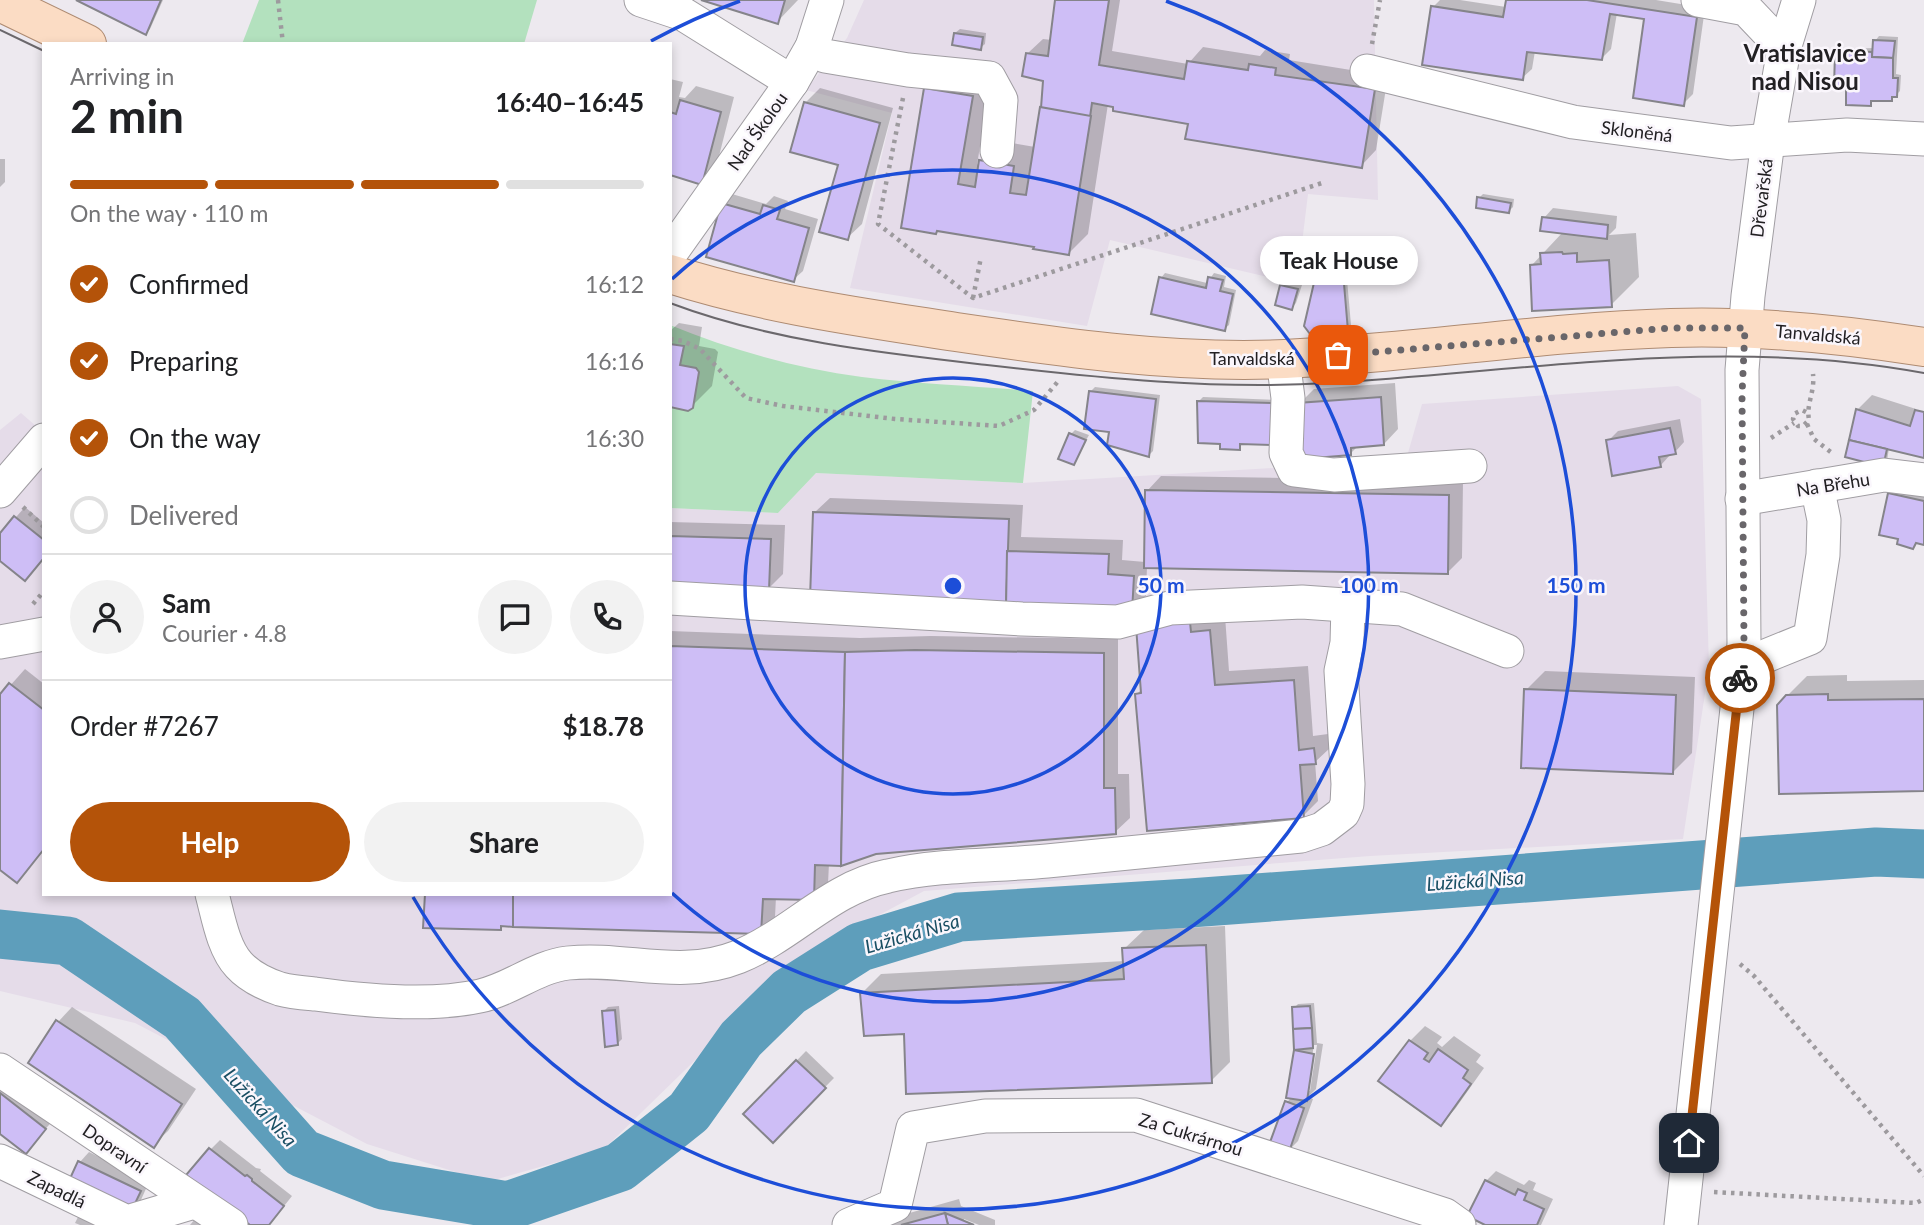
<!DOCTYPE html>
<meta charset="utf-8">
<style>
body{margin:0;font-family:Lato,sans-serif;background:#f2f2f2;color:#202124;height:100vh;display:flex;flex-direction:column;font-size:26px;white-space:nowrap}
*{box-sizing:border-box;margin:0}
p{font-size:23px;color:#757577}
.icon{flex:none;width:38px;height:38px;fill:none;stroke:currentColor;stroke-width:2;stroke-linecap:round;stroke-linejoin:round}
.map{position:relative;flex:1;overflow:hidden}
.sheet{position:absolute;left:42px;top:42px;width:630px;height:854px;display:flex;flex-direction:column;background:#fff;border-radius:0px;box-shadow:0 4px 10px #0003}
.sheet>*{flex:none}
.pin{position:absolute;display:grid;place-items:center;width:60px;height:60px;color:#fff;margin:-30px;border-radius:14px;box-shadow:0 4px 10px #0006}
.courier{position:absolute;display:grid;place-items:center;width:70px;height:70px;margin:-35px;border:5px solid #b45309;border-radius:50%;background:#fff;color:#222;box-shadow:0 2px 9px #0007}
.bubble{position:absolute;height:49px;border-radius:24px;background:#fff;box-shadow:0 4px 10px #0003;font-size:23px;font-weight:700;line-height:49px;text-align:center}
.summary em{font-style:normal;font-weight:700}
.summary div{display:flex;flex-direction:column-reverse}
.summary{display:flex;align-items:center;justify-content:space-between;height:119px;padding:0 28px}
h1{font-size:46px;font-weight:700;line-height:52px}
.bar{display:grid;grid-template-columns:repeat(4,1fr);gap:10px 7px;align-content:center;height:84px;padding:0 28px}
.bar i{height:9px;border-radius:5px;background:#e0e0e0}
.bar .current{background:#b45309}
.bar p{grid-column:span 4}
.line{display:flex;align-items:center;gap:18px;padding:0 28px;border-top:2px solid #e0e0e0}
.line div{flex:1}
.round{display:grid;place-items:center;flex:none;width:74px;height:74px;border-radius:37px;background:#f2f2f2}
ol{padding:0 28px;list-style:none}
li{display:flex;align-items:center;gap:21px;height:77px}
li p{margin-inline-start:auto}
li .icon{padding:7px;border-radius:50%;background:#b45309;color:#fff;stroke-width:4}
li:last-child{color:#757577}
li i{width:38px;height:38px;border:4px solid #e0e0e0;border-radius:50%}
.cta{display:flex;gap:14px;margin-top:auto;padding:14px 28px}
.cta a{flex:1;height:80px;border-radius:42px;background:#b45309;color:#fff;font-size:28px;font-weight:700;line-height:80px;text-align:center}
.cta a+a{background:#f2f2f2;color:#202124}
.map>svg:first-child{display:block}
.built{fill:#e5dce9}
.green{fill:#b3e1be}
.shadow{fill:#0003;fill-rule:evenodd}
.lines{fill:none;stroke-linecap:round;stroke-linejoin:round}
.river{stroke:#5e9ebb;stroke-width:49}
.building{fill:#cebef6;stroke:#85848a;stroke-width:2}
.minor-casing{stroke:#a09da2;stroke-width:35}
.major-casing{stroke:#ae8b72;stroke-width:40}
.path{stroke:#9d9a9e;stroke-width:4.5;stroke-dasharray:3.5 5;stroke-linecap:butt}
.minor{stroke:#fff;stroke-width:33}
.major{stroke:#fbdcc4;stroke-width:38}
.tram{stroke:#6b686c;stroke-width:2}
.done{stroke:#69666a;stroke-width:7;stroke-dasharray:0 12.6}
.route{stroke:#b45309;stroke-width:9}
.ring{fill:none;stroke:#1d4ed8;stroke-width:3.5}
.labels{text-anchor:middle;dominant-baseline:central;stroke-width:5;stroke-linejoin:round;paint-order:stroke}
.street-label{font-size:18px;fill:#222023;stroke:#faf6fc}
.water-label{font-size:19px;font-style:italic;fill:#194e63;stroke:#faf6fc}
.district-label{font-size:24px;font-weight:bold;fill:#222023;stroke:#faf6fc}
.centre{fill:#1d4ed8;stroke:#faf6fc;stroke-width:3.5}
.ring-label{font-size:21px;text-anchor:middle;font-weight:bold;fill:#1d4ed8;stroke:#faf6fc;stroke-width:5;stroke-linejoin:round;paint-order:stroke}
</style>
<div class="map">
<svg width="1924" height="1225" viewBox="0 0 1924 1225">
<rect width="100%" height="100%" fill="#ede9ef"/>
<g class="built">
<path d="M864,0H1374L1378,200L1308,194L1297,284L1110,240L1087,326L850,288L892,113L806,90L847,38Z"/>
<path d="M1678,386L1701,399L1709,667L1683,839L1370,856L924,891L801,957L604,1149L487,1182L367,1144L135,1023L0,991V430L21,413L44,433V894H670V508L778,513L816,473L1023,483L1406,460L1422,404Z"/>
</g>
<g class="green">
<path d="M259,0H537L524,44H242Z"/>
<path d="M670,325C731,350 796,368 862,377C918,384 976,386 1033,391L1023,483L816,473L778,513L670,508Z"/>
</g>
<g class="shadow">
<path d="M80,0H163L150,29L146,33Z"/>
<path d="M707,0H798L777,22Z"/>
<path d="M1058,0H1120L1112,51L1188,64L1203,47L1260,56L1265,50L1290,54L1289,60L1388,76L1376,150L1362,165L1108,104L1088,234L1068,254L1035,246L938,229L926,88L991,77L977,165L1000,141L1035,147L1045,79L1028,53L1043,39L1052,40Z"/>
<path d="M1440,0H1460L1506,7L1507,0H1656L1705,8L1693,94L1683,104L1646,18L1617,13L1611,49L1601,59L1535,51L1532,69L1522,78L1433,7Z"/>
<path d="M960,29L986,33L985,44L980,48L955,33Z"/>
<path d="M1879,36L1898,37L1896,74L1901,75L1900,91L1892,99H1875L1870,104L1848,86L1837,53L1842,49L1874,48L1875,41Z"/>
<path d="M670,79L683,82L679,97L685,98L696,86L734,97L716,168L701,183L670,174Z"/>
<path d="M820,88L893,108L862,224L847,238L840,164L805,103Z"/>
<path d="M0,159H5V182L0,187Z"/>
<path d="M732,194L766,204L774,196L788,201L785,209L818,219L803,271L793,280L723,204Z"/>
<path d="M1483,194L1514,199L1513,207L1509,211L1479,198Z"/>
<path d="M1553,208L1617,216L1616,228L1609,235L1636,233L1639,277L1611,305L1532,265L1563,232L1544,218Z"/>
<path d="M1346,268L1351,325L1347,329L1318,275L1322,270Z"/>
<path d="M1165,273L1207,283L1214,273L1226,276L1224,287L1236,290L1229,325L1224,329L1161,278Z"/>
<path d="M1286,281L1302,285L1296,303L1292,308L1282,285Z"/>
<path d="M679,323L702,327L699,346L715,349L718,352L712,386L692,406L670,405V331Z"/>
<path d="M1395,383L1398,429L1384,444L1359,445L1351,453L1299,404L1314,389Z"/>
<path d="M1095,387L1160,395L1153,451L1149,455L1090,392Z"/>
<path d="M1872,395L1916,409L1915,412L1924,414V456L1889,448L1887,461L1882,465L1857,410Z"/>
<path d="M1203,397L1276,400L1239,448L1222,442L1198,402Z"/>
<path d="M1680,419L1684,442L1675,452L1670,453V455L1661,465L1613,474L1608,441L1618,431Z"/>
<path d="M1075,430L1089,435L1073,463L1071,434Z"/>
<path d="M1161,476L1463,481L1462,558L1447,573L1147,566L1146,596L1131,610L815,512L830,498L1023,505L1021,537L1123,540L1122,560L1145,562L1147,491Z"/>
<path d="M1899,484L1924,489V543L1918,542L1913,547L1890,494Z"/>
<path d="M25,507L44,523V557L0,559V535Z"/>
<path d="M670,522L785,525L783,574L769,588L670,585Z"/>
<path d="M1225,616L1229,671L1308,666L1313,736L1328,734L1330,748L1315,762L1318,801L1303,816L1137,694L1142,689L1138,627Z"/>
<path d="M670,631L860,638L931,636L1118,639V774H1129L1130,818L1115,832L875,852L829,863L828,884L813,898L776,897L775,917L760,932L504,924L500,929L425,926L670,894Z"/>
<path d="M25,669L44,684V850L17,881L0,868V697Z"/>
<path d="M1545,671L1695,677L1692,753L1673,772L1526,690Z"/>
<path d="M1847,675V681L1924,680V789L1787,696L1807,676Z"/>
<path d="M1225,926L1230,1062L1211,1081L905,1032L862,993L881,974L1125,961L1124,949L1144,930Z"/>
<path d="M1314,1003L1317,1043L1323,1044L1316,1089L1308,1097L1313,1099L1298,1141L1289,1150L1287,1102L1292,1097L1296,1050L1298,1048L1294,1008L1298,1004ZM1314,1045H1317L1310,1091H1306Z"/>
<path d="M619,1006L622,1039L617,1044L603,1012L608,1007Z"/>
<path d="M72,1007L196,1089L168,1131L153,1145L58,1022Z"/>
<path d="M1425,1026L1442,1037L1437,1043L1442,1047L1454,1036L1481,1055L1476,1062L1484,1068L1455,1109L1441,1124L1410,1041Z"/>
<path d="M806,1051L834,1078L773,1140L745,1114Z"/>
<path d="M0,1077L54,1119L26,1152L0,1132Z"/>
<path d="M220,1140L256,1168L261,1169L260,1171L292,1196L269,1225H253L210,1150Z"/>
<path d="M89,1152L149,1182L140,1202L130,1212L80,1162Z"/>
<path d="M1496,1171L1524,1185L1529,1180L1536,1183L1533,1190L1553,1199L1541,1225H1489L1486,1181Z"/>
<path d="M959,1199L961,1206L995,1220V1225H979L964,1219V1223L970,1225H867Z"/>
<path d="M79,1215L98,1225H80L75,1223Z"/>
<path d="M195,1219L214,1225H190Z"/>
</g>
<g class="lines">
<path class="river" d="M0,934L68,941L182,1018L302,1153L383,1185L508,1206L620,1167L689,1112L741,1039L789,992L860,947L959,917L1190,903L1876,852L1924,854"/>
</g>
<g class="building">
<path d="M76,0H161L146,35Z"/>
<path d="M701,0H785L778,24Z"/>
<path d="M1055,0H1109L1099,65L1184,79L1187,61L1248,70L1249,64L1276,68L1275,75L1375,89L1362,168L1185,139L1188,124L1113,111V107L1092,103L1090,117L1041,108L1043,81L1022,76L1026,53L1048,56Z"/>
<path d="M1506,0H1587L1697,17L1684,106L1633,98L1644,19L1610,14L1602,60L1527,52L1523,80L1422,65L1431,6L1503,17Z"/>
<path d="M954,33L983,37L981,50L952,45Z"/>
<path d="M1873,40L1895,41L1893,58L1872,57Z"/>
<path d="M1850,51L1872,52V57L1893,58V78H1898L1897,97H1892V101H1871V106L1846,105V88L1834,87L1835,53H1849Z"/>
<path d="M924,88L973,96L958,184L975,187L979,160L1014,166L1010,193L1026,195L1040,107L1091,116L1069,255L1033,249L1034,247L937,231L936,234L901,228Z"/>
<path d="M680,100L721,112L702,185L670,175V112L676,114Z"/>
<path d="M804,102L880,123L848,240L819,232L838,165L790,152Z"/>
<path d="M1477,197L1511,203L1509,213L1476,208Z"/>
<path d="M721,203L760,214L763,205L780,210L777,219L809,228L794,282L706,257Z"/>
<path d="M1542,217L1608,225L1607,239L1540,231Z"/>
<path d="M1562,252L1563,254L1577,253V262L1609,260L1612,307L1532,311L1530,265L1541,264L1540,253Z"/>
<path d="M1343,272L1348,331L1310,334L1304,326L1316,274Z"/>
<path d="M1159,277L1206,288L1208,277L1223,280L1220,291L1233,294L1225,331L1151,314Z"/>
<path d="M1280,285L1298,289L1292,310L1275,305Z"/>
<path d="M670,344L684,346L680,365L696,368L699,372L693,408L688,411L670,407Z"/>
<path d="M1089,391L1156,399L1149,457L1107,445L1109,432L1084,429Z"/>
<path d="M1381,397L1384,445L1351,448V455L1302,459L1297,403Z"/>
<path d="M1197,401L1272,403L1271,445L1240,444V450L1220,449V444L1198,443Z"/>
<path d="M1856,409L1910,426L1915,410L1924,412V458L1849,440Z"/>
<path d="M1670,428L1676,454L1659,457L1661,467L1612,476L1606,440Z"/>
<path d="M1069,433L1086,440L1074,465L1058,459Z"/>
<path d="M1849,440L1887,449L1883,467L1845,457Z"/>
<path d="M1145,490L1449,495L1448,574L1144,568Z"/>
<path d="M1888,493L1924,501V545L1916,543L1913,549L1897,544L1898,539L1879,535Z"/>
<path d="M813,512L1009,519L1006,607L810,599Z"/>
<path d="M14,516L44,540V558L25,581L0,561V533Z"/>
<path d="M670,536L771,539L769,590L670,587Z"/>
<path d="M1007,551L1109,554L1108,574L1134,576L1132,612L1006,607Z"/>
<path d="M1190,622L1191,632L1210,630L1215,685L1294,680L1299,750L1314,748L1316,764L1300,765L1304,818L1147,831L1135,694L1141,693L1136,626Z"/>
<path d="M670,646L845,652L841,866L815,865L814,900L763,899L761,934L513,927V894H670Z"/>
<path d="M915,650L1104,653V788H1115L1116,834L876,854L841,866L845,652Z"/>
<path d="M9,683L44,710V849L17,883L0,870V694Z"/>
<path d="M1524,689L1676,695L1673,774L1521,768Z"/>
<path d="M1828,694V700L1924,699V791L1779,794L1777,705L1786,695Z"/>
<path d="M425,894H513V927L501,926V930L423,928Z"/>
<path d="M1206,945L1212,1083L906,1094L904,1034L864,1036L860,993L1124,979L1122,948Z"/>
<path d="M1310,1006L1312,1028L1293,1029L1292,1007Z"/>
<path d="M615,1010L618,1045L605,1047L602,1011Z"/>
<path d="M56,1020L182,1104L154,1148L28,1063Z"/>
<path d="M1312,1028L1313,1048L1294,1050L1293,1029Z"/>
<path d="M1409,1040L1428,1053L1424,1059L1429,1062L1438,1049L1468,1070L1463,1078L1471,1084L1441,1126L1378,1081Z"/>
<path d="M1294,1050L1314,1054L1307,1101L1286,1098Z"/>
<path d="M796,1060L826,1088L773,1143L743,1114Z"/>
<path d="M0,1093L46,1129L26,1154L0,1134Z"/>
<path d="M1285,1101L1304,1108L1289,1152L1269,1145Z"/>
<path d="M209,1148L245,1176L247,1175L252,1179V1181L284,1206L269,1225H250L186,1175Z"/>
<path d="M78,1161L141,1191L130,1214L67,1185Z"/>
<path d="M1485,1180L1515,1195L1518,1189L1527,1193L1524,1200L1544,1209L1537,1225H1485L1467,1216Z"/>
<path d="M945,1213L974,1225H948Z"/>
<path d="M945,1213L948,1225H901Z"/>
</g>
<g class="lines">
<g class="minor-casing">
<g id="minor">
<path d="M641,0L683,14L792,82"/>
<path d="M1698,0L1746,9L1784,49"/>
<path d="M812,47L825,56L908,70L989,78L1001,100L997,151"/>
<path d="M1367,71L1573,122L1731,143L1847,135L1924,139"/>
<path d="M670,254L792,82L812,47L827,0"/>
<path d="M1283,359L1288,398L1286,453L1294,470L1334,475L1470,466"/>
<path d="M0,491L44,440"/>
<path d="M1742,499L1884,475L1924,480"/>
<path d="M670,598L1022,619L1118,622L1170,608L1302,602L1402,609L1507,651"/>
<path d="M0,642L44,634"/>
<path d="M1741,666L1810,638L1823,555L1824,520L1817,486"/>
<path d="M212,894C218,916 223,948 239,965C250,977 265,984 280,989C291,992 304,993 315,994C366,1001 430,1007 480,996C512,989 535,967 568,963C627,957 680,980 738,957C792,935 830,888 888,876C940,864 995,866 1047,861C1132,853 1216,844 1301,836L1322,829L1343,813L1347,804L1348,784L1341,671L1347,643L1348,605"/>
<path d="M0,1070L231,1225"/>
<path d="M0,1161L127,1222L194,1202"/>
<path d="M849,1225L895,1205L913,1128L985,1116L1136,1115L1445,1215L1459,1225"/>
<path d="M1681,1225L1744,644L1742,370L1748,296L1768,141L1784,49L1799,0"/>
</g>
</g>
<g class="major-casing">
<g id="major">
<path d="M0,2L87,44"/>
<path d="M670,274C764,304 860,317 956,332C1065,348 1175,364 1285,359C1414,353 1542,332 1671,328C1756,325 1840,334 1924,347"/>
</g>
</g>
<g class="path">
<path d="M278,0L283,44"/>
<path d="M1372,44L1380,0"/>
<path d="M903,98L878,224L973,298L1325,182"/>
<path d="M973,298L981,257"/>
<path d="M670,339L683,341L700,349L746,398L783,406L895,419L999,426L1034,410L1060,379"/>
<path d="M1806,412L1802,410L1794,414L1793,419L1798,426H1803L1809,420C1806,403 1815,393 1813,374"/>
<path d="M1807,424L1814,439L1832,453"/>
<path d="M1771,438L1794,423"/>
<path d="M23,507L44,527"/>
<path d="M33,604L44,591"/>
<path d="M1740,964L1754,976L1924,1176"/>
<path d="M1714,1192L1916,1203L1924,1199"/>
</g>
<use href="#minor" class="minor"/>
<use href="#major" class="major"/>
<g class="tram">
<path d="M0,30L44,51"/>
<path d="M670,303C771,341 881,353 987,365C1100,378 1215,390 1329,383C1528,371 1726,336 1924,373"/>
</g>
</g>
<g class="lines">
<path class="done" d="M1338,355L1671,328H1745L1742,395L1744,644L1740,678"/>
<path class="route" d="M1689,1143L1740,678"/>
</g>
<g class="ring">
<circle cx="953" cy="586" r="208"/>
<path d="M672 279A416 416 0 1 1 672 893"/>
<path d="M651 41A623 623 0 0 1 740 1M1166 1A623 623 0 1 1 413 897"/>
</g>
<g class="labels">
<g class="street-label">
<text transform="translate(757 131) rotate(-55)">Nad Školou</text>
<text transform="translate(1637 131) rotate(7)">Skloněná</text>
<text transform="translate(1761 198) rotate(-83)">Dřevařská</text>
<text transform="translate(1818 334) rotate(5)">Tanvaldská</text>
<text x="1252" y="358">Tanvaldská</text>
<text transform="translate(1833 484) rotate(-9)">Na Břehu</text>
<text transform="translate(1191 1134) rotate(17)">Za Cukrárnou</text>
<text transform="translate(115 1148) rotate(34)">Dopravní</text>
<text transform="translate(57 1189) rotate(26)">Zapadlá</text>
</g>
<g class="water-label">
<text transform="translate(1475 880) rotate(-4)">Lužická Nisa</text>
<text transform="translate(912 933) rotate(-16)">Lužická Nisa</text>
<text transform="translate(261 1107) rotate(48)">Lužická Nisa</text>
</g>
<g class="district-label">
<text x="1805" y="52">Vratislavice<tspan x="1805" dy="28">nad Nisou</tspan></text>
</g>
</g>
<circle cx="953" cy="586" r="10" class="centre"/>
<g class="ring-label">
<text x="1161" y="593">50 m</text>
<text x="1369" y="593">100 m</text>
<text x="1576" y="593">150 m</text>
</g>
</svg>
<div class="pin" style="left:1338px;top:355px;background:#ea580c"><svg class="icon" aria-label="bag" viewBox="0 0 24 24"><path d="M5 8h14l-1 12H6zM9 8a3 3 0 0 1 6 0"/></svg></div>
<div class="pin" style="left:1689px;top:1143px;background:#1f2937"><svg class="icon" aria-label="home" viewBox="0 0 24 24"><path d="M3 11l9-7 9 7M6 9v11h12V9"/></svg></div>
<div class="courier" style="left:1740px;top:678px"><svg class="icon" aria-label="bike" viewBox="0 0 24 24"><circle cx="6" cy="16" r="4"/><circle cx="18" cy="16" r="4"/><path d="M6 16l4-8h5l3 8M10 8l3 8H6M13 5h3"/></svg></div>
<div class="bubble" style="left:1260px;top:236px;width:158px">Teak House</div>
<section class="sheet">
<div class="summary"><div><h1>2 min</h1><p>Arriving in</p></div><em>16:40–16:45</em></div>
<div class="bar"><i class="current"></i><i class="current"></i><i class="current"></i><i></i><p>On the way · 110 m</p></div>
<ol>
<li><svg class="icon" aria-label="check" viewBox="0 0 24 24"><path d="M5 12l5 5 9-10"/></svg>Confirmed<p>16:12</p></li>
<li><svg class="icon" aria-label="check" viewBox="0 0 24 24"><path d="M5 12l5 5 9-10"/></svg>Preparing<p>16:16</p></li>
<li><svg class="icon" aria-label="check" viewBox="0 0 24 24"><path d="M5 12l5 5 9-10"/></svg>On the way<p>16:30</p></li>
<li><i></i>Delivered</li>
</ol>
<div class="line" style="height:126px"><a class="round"><svg class="icon" aria-label="person" viewBox="0 0 24 24"><circle cx="12" cy="8" r="4"/><path d="M4 21q1-7 8-7t8 7"/></svg></a><div><b>Sam</b><p>Courier · 4.8</p></div><a class="round"><svg class="icon" aria-label="chat" viewBox="0 0 24 24"><path d="M4 5h16v11H9l-5 4z"/></svg></a><a class="round"><svg class="icon" aria-label="phone" viewBox="0 0 24 24"><path d="M5 4h4l2 5-3 2q2 4 5 5l2-3 5 2v4C11 20 4 13 5 4z"/></svg></a></div>
<div class="line" style="height:91px"><div>Order #7267</div><b>$18.78</b></div>
<div class="cta"><a>Help</a><a>Share</a></div>
</section>
</div>
